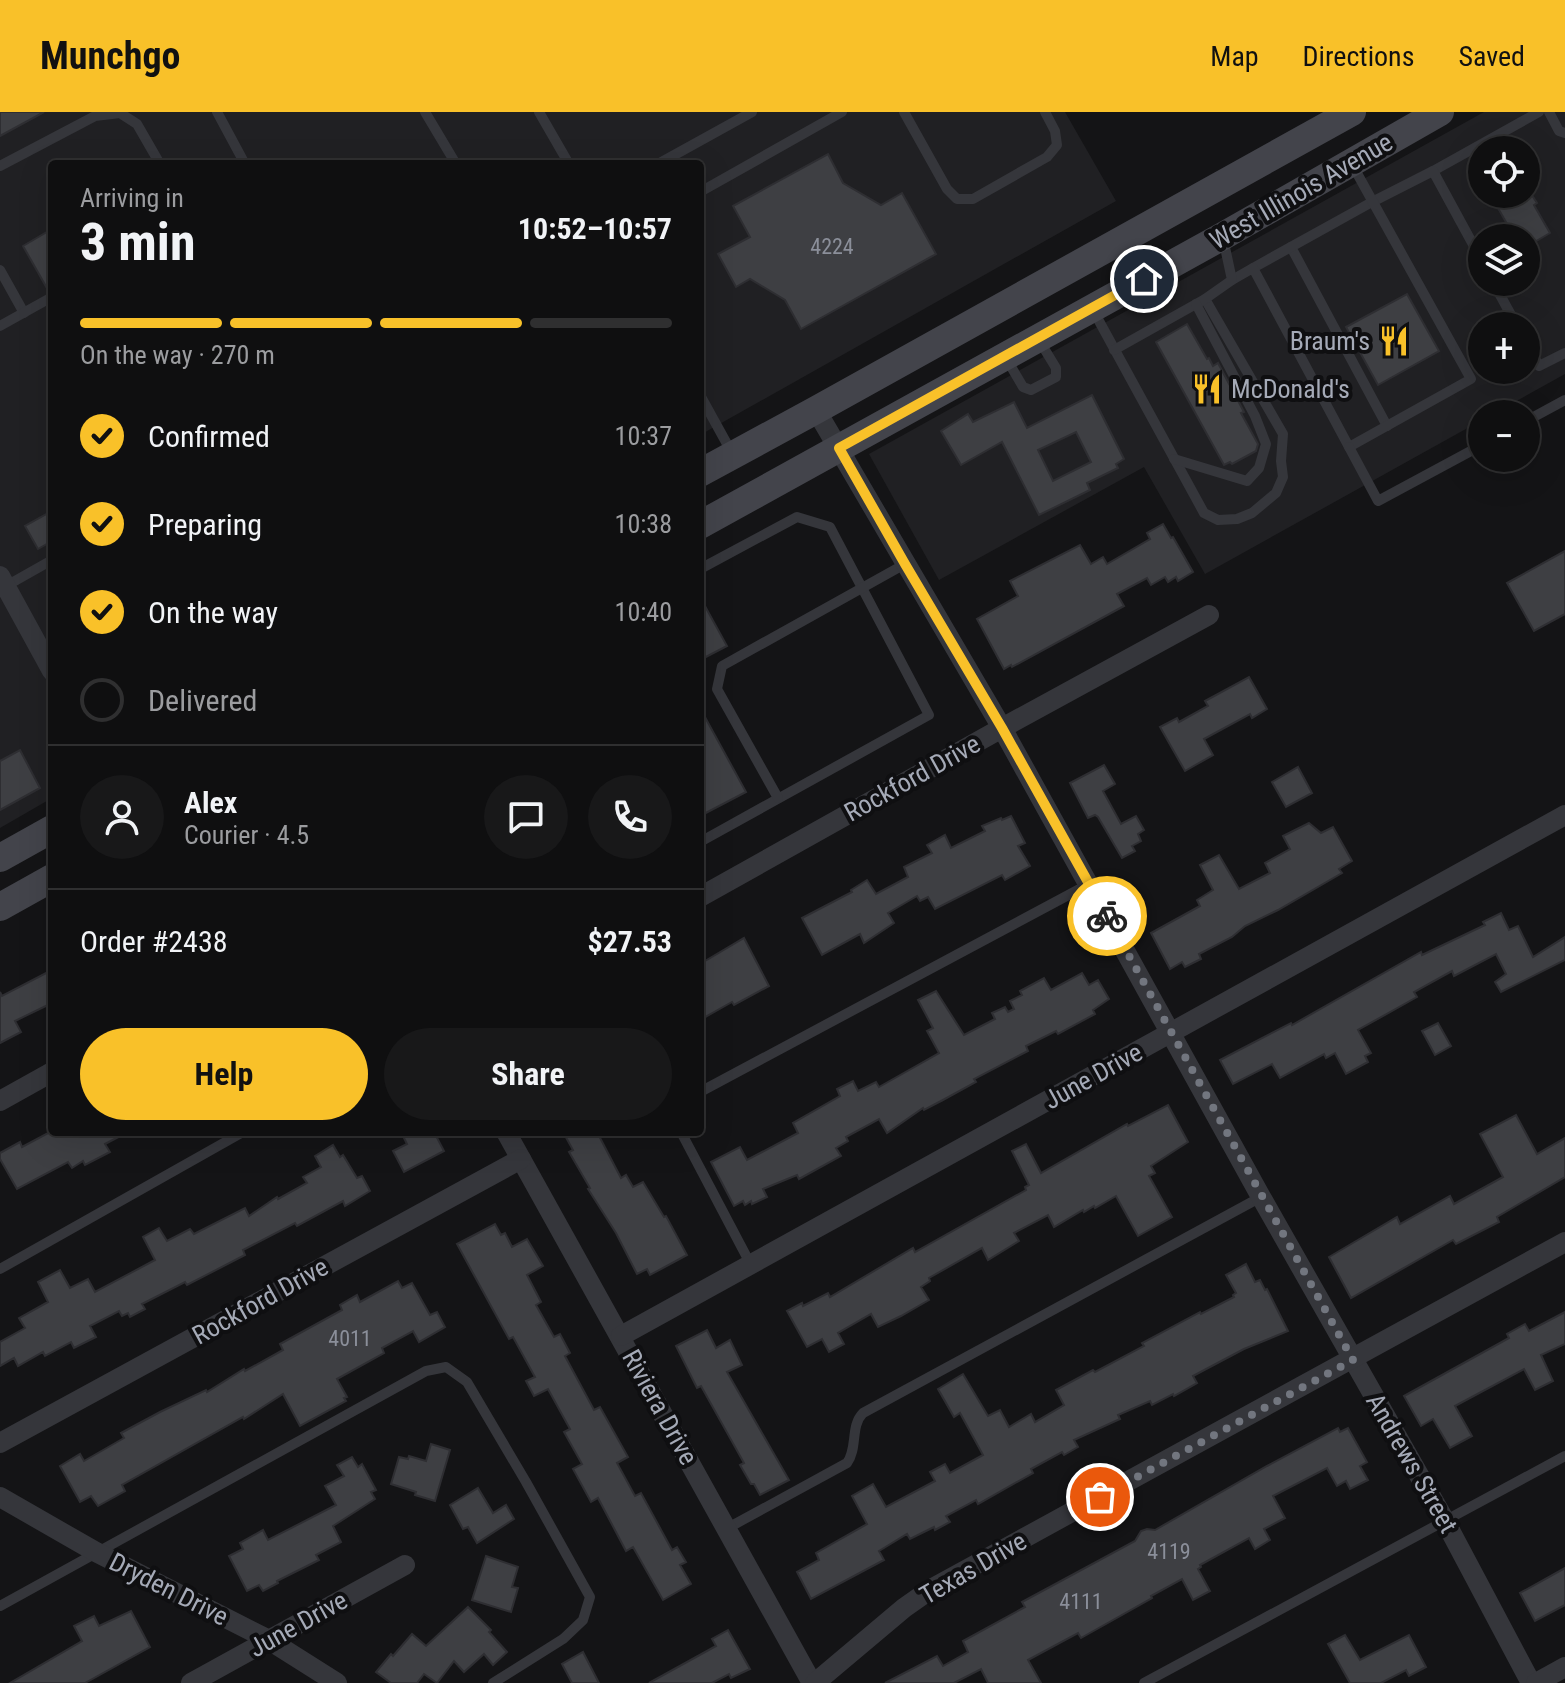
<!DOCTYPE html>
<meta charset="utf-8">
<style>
body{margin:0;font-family:"Roboto Condensed",sans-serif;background:#181819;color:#f1f3f6;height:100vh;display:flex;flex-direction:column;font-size:30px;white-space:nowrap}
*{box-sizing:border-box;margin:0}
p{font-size:26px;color:#9b9c9f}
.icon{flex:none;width:44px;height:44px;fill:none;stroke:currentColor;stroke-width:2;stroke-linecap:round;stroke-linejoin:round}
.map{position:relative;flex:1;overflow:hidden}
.panel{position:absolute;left:48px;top:48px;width:656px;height:976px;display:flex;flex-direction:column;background:#0f0f10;border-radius:8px;box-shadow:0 8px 32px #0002,0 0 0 2px #2f2f30}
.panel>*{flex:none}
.buttons{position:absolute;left:1468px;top:24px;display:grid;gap:16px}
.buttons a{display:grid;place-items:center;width:72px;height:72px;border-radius:50%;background:#0f0f10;box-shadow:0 8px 32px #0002,0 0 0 2px #2f2f30;font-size:40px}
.pin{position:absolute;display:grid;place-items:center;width:68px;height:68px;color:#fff;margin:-34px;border:4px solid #fff;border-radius:50%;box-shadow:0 2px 8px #0007}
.courier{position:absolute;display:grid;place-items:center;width:80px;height:80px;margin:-40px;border:6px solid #f9c129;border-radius:50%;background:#fff;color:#222;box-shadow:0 2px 10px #0007}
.overview em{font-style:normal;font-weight:700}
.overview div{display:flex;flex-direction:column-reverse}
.overview{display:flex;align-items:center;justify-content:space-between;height:136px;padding:0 32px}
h1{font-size:52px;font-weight:700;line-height:60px}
.bar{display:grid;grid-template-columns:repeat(4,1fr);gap:12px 8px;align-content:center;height:96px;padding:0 32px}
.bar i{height:10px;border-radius:6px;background:#2f2f30}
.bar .current{background:#f9c129}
.bar p{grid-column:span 4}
.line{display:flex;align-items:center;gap:20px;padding:0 32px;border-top:2px solid #2f2f30}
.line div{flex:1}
.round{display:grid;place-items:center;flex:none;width:84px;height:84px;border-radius:42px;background:#181819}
ol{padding:0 32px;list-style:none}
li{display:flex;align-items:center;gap:24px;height:88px}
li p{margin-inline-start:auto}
li .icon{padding:8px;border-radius:50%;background:#f9c129;color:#111;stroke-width:4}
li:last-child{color:#9b9c9f}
li i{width:44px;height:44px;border:4px solid #2f2f30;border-radius:50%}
.action{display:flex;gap:16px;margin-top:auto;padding:16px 32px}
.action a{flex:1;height:92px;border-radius:48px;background:#f9c129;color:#111;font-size:32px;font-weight:700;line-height:92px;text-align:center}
.action a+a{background:#181819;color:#f1f3f6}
header{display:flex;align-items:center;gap:48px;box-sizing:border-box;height:112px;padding:0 40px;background:#f9c129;color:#111}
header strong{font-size:38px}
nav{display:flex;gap:44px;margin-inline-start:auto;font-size:28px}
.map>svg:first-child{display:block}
.built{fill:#202023;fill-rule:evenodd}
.building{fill:#3e3f43;stroke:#2e2e32;stroke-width:2;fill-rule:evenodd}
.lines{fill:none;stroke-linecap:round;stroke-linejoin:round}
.service{stroke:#35363b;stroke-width:10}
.minor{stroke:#35363b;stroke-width:20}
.secondary{stroke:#43444b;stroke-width:28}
.done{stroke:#72767f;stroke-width:8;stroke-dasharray:0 14.4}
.route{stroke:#f9c129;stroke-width:10}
.labels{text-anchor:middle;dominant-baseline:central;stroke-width:8;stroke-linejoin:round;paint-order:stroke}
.number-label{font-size:22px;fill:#8b8f9a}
.street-label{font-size:26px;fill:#a5aab7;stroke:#0f0f11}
.poi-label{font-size:26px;fill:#a5aab7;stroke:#0f0f11;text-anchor:end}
</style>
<header>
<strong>Munchgo</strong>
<nav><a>Map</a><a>Directions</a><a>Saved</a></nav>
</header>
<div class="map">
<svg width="1565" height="1571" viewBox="0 0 1565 1571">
<rect width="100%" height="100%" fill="#141416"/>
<g class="built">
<path d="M0,0H1065L1116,89L700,323V52H52V686L0,716Z"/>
<path d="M1484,0H1565V262L1493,302H1482V308L1205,462L1144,355L939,468L869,342ZM1482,38H1526V82H1482ZM1482,126H1526V170H1482ZM1482,214H1526V258H1482Z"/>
</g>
<g class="building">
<path d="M0,0H44L0,24Z"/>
<path d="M828,42L843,71L881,93L902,81L936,142L801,217L785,188L750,167L736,175L718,142L750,125L733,94Z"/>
<path d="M1528,77L1537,91L1534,93L1550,121L1526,135V126H1515L1490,82H1526V78Z"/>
<path d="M52,117V177L48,178L23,134Z"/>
<path d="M1407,182L1439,239L1378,273L1346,215Z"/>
<path d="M1187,212L1207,247L1209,246L1213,254L1218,251L1244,300L1241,301L1258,332L1256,339L1232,352L1230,350L1224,353L1156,230Z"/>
<path d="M1092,283L1124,347L1116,352L1118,356L1087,371L1090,378L1039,403L1002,330L961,353L941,319L968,302L973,310L1014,290L1027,316ZM1076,320L1091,350L1053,369L1038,338Z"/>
<path d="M52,399V429L38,437L25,414Z"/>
<path d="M1163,412L1171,426L1173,425L1193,460L1178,469L1176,465L1168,470L1165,465L1151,473L1147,466L1117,482L1124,494L1012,555L1011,553L1004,557L977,507L1018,484L1010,469L1080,433L1091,452L1103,445L1107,452L1150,427L1147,421Z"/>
<path d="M1565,439V502L1534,519L1507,471Z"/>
<path d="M700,485L727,534L700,548Z"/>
<path d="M1249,565L1267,597L1252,606L1250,602L1204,627L1213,643L1185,659L1160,615L1177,606L1179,610L1208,594L1205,589Z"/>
<path d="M700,596L746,680L700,704Z"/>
<path d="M20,638L40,676L0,698V649Z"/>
<path d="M1104,653L1115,672L1103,679L1121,712L1136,704L1144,718L1138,722L1141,729L1132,734L1135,739L1122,746L1098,705L1095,703L1088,706L1070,671Z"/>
<path d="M1298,655L1312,681L1286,695L1272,670Z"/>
<path d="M1011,704L1025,731L1018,734L1030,754L1005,768L1002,763L935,797L928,785L920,789L917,784L888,801L894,811L864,831L860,822L822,843L802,806L852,780L851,778L867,768L876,782L908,765L904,755L932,741L927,733L945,723L951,736L985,719L982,714L1001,706L1002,708Z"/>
<path d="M1309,711L1321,721L1333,715L1352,749L1339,757L1342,761L1278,798L1245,814L1232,825L1199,842L1201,847L1185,855L1182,850L1170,857L1151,821L1200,794L1197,788L1213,778L1200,753L1219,743L1239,777L1270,761L1265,751L1290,737L1283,724Z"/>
<path d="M1501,801L1509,818L1518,814L1533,845L1565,825V848L1501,880L1495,870L1506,862L1496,842L1454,864L1452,859L1414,880L1417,885L1358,918L1371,941L1365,944L1368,950L1346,962L1335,941L1326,946L1324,942L1280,966L1272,952L1233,972L1220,948L1291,911L1292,913L1421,840L1422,843L1485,813L1483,810Z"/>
<path d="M744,826L769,874L734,893L732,890L700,908V852Z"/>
<path d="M52,858V891L15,909L21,920L0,931V880L2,884Z"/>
<path d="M1082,861L1089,873L1098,868L1109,887L1093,898L1095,902L1058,922L1056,919L1026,934L1028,939L974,967L976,970L943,988L924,998L923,996L887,1021L879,1007L846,1025L848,1029L836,1036L841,1044L799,1067L797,1063L763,1077L767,1085L752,1092L751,1089L745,1093L743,1089L734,1094L711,1050L740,1035L747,1048L798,1021L793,1011L840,984L837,977L853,969L858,979L876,970L879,975L939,941L927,919L933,916L918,888L936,879L964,923L995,907L992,901L1005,895L1008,900L1014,897L1010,889L1022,883L1020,879L1044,866L1051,878Z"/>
<path d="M1438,911L1451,934L1435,943L1422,919Z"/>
<path d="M1168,993L1188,1030L1151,1054L1155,1061L1149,1064L1172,1105L1138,1124L1116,1084L1095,1096L1094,1094L1084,1100L1083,1098L1054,1115L1048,1103L1014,1121L1019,1129L988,1148L982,1136L929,1166L930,1169L921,1175L929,1188L901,1204L878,1215L871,1202L838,1221L844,1232L829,1240L822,1227L807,1235L787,1199L802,1191L803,1194L828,1181L830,1185L913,1136L915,1140L1026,1078L1025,1075L1029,1073L1012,1039L1026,1032L1041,1061L1127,1012L1128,1014Z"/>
<path d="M1516,1003L1537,1042L1565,1026V1065L1497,1105L1499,1110L1456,1132L1453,1128L1351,1186L1329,1145L1397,1105L1400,1112L1450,1084L1454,1092L1503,1065L1480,1022Z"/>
<path d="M50,1020H128L105,1032L110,1040L85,1053L83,1049L72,1056L68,1050L17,1077L0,1047V1041L20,1030L22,1035Z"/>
<path d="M401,1020H434L444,1039L404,1060L393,1039L407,1032Z"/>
<path d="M563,1020H597L621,1066L626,1063L633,1075L643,1070L664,1105L666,1104L687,1143L650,1163L647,1157L637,1162L616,1121L588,1077L590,1076L569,1040L573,1038Z"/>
<path d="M333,1033L340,1045L343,1043L357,1066L362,1064L370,1079L345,1094L343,1089L297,1114L295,1111L243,1138L245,1143L187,1173L185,1170L142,1192L145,1197L130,1205L128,1201L122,1204L119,1199L90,1214L96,1225L74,1236L71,1230L45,1244L43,1240L18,1254L14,1246L0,1254V1230L25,1216L19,1206L48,1190L38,1170L60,1158L70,1176L88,1167L95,1180L155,1148L143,1125L159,1116L167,1129L190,1117L194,1122L245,1096L249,1104L277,1085L278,1087L307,1071L303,1065L321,1055L315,1044Z"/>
<path d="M495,1112L501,1123L505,1121L512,1135L527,1127L543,1154L527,1163L541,1190L536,1193L554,1225L560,1222L570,1241L565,1244L594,1298L600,1295L628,1345L617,1351L635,1384L641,1381L672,1438L677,1435L686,1450L680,1453L691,1472L663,1488L633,1435L626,1439L598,1386L591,1390L573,1357L582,1352L564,1320L570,1317L548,1277L534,1284L526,1269L535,1265L513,1225L509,1227L457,1132Z"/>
<path d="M1246,1152L1255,1170L1260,1168L1265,1178L1267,1177L1288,1219L1244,1237L1193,1264L1197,1271L1174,1284L1173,1282L1152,1293L1150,1289L1118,1303L1120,1307L1074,1328L1078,1335L1064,1343L1062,1340L1031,1357L1033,1361L978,1392L976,1388L946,1404L950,1410L935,1418L934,1415L910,1427L907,1422L879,1439L884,1448L811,1487L797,1460L819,1448L816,1441L867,1412L852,1384L873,1372L886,1395L935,1369L930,1360L945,1352L950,1361L983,1343L960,1301L954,1305L938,1277L963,1262L988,1304L1000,1298L1009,1315L1031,1302L1035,1310L1064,1293L1056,1278L1093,1258L1095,1260L1144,1234L1142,1231L1200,1200L1201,1202L1234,1185L1233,1183L1236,1181L1226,1163Z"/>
<path d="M398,1169L402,1176L412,1171L430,1203L437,1200L445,1215L419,1230L413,1219L382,1236L384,1241L337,1267L347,1285L344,1286L346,1289L300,1314L283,1282L244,1307L243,1305L122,1373L125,1379L98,1394L91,1384L80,1390L60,1354L80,1342L84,1349L124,1326L121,1321L160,1300L206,1278L207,1280L244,1257L245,1259L283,1238L280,1232L342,1198L340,1193L357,1183L360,1190Z"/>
<path d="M1565,1200V1232L1541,1243L1553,1269L1535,1278L1524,1257L1455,1294L1472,1324L1450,1336L1433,1307L1421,1314L1404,1284L1509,1226L1507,1222L1525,1212L1529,1219Z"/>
<path d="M707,1218L716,1236L730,1228L742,1253L727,1260L789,1368L760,1383L754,1372H751L740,1353L744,1351L701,1274L697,1276L676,1234Z"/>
<path d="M1338,1316L1340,1320L1348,1316L1367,1350L1360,1354L1368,1368L1350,1377L1346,1369L1337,1374L1327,1356L1273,1384L1285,1406L1264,1417L1270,1428L1255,1437L1249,1426L1200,1453L1201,1455L1198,1457L1210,1479L1193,1488L1182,1467L1151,1484L1152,1486L1081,1526L1078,1521L1028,1548L1041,1571H988L981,1557L954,1571H885L937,1544L943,1554L968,1540L963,1529L1025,1495L1022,1490L1135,1429L1141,1419L1147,1417L1155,1418L1267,1354Z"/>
<path d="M431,1332L450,1338L435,1389L415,1383L416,1380L391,1372L399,1345L408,1347L409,1344L426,1349Z"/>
<path d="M352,1345L358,1355L362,1352L376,1378L371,1380L375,1387L333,1414L341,1430L316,1443L319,1448L277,1469L278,1471L263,1479L259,1473L247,1479L229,1444L243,1437L240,1431L263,1418L268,1428L336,1393L325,1374L344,1364L337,1353Z"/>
<path d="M478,1376L493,1401L506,1393L514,1407L477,1431L468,1415L463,1417L450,1393Z"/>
<path d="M486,1444L518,1455L512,1475L518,1476L511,1500L472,1488Z"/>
<path d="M1565,1456V1493L1535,1509L1520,1481Z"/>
<path d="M468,1495L491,1518L489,1520L507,1540L493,1553L484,1542L464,1560L454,1549L437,1571L424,1562L417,1571H391L376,1560L391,1542L393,1544L412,1522L426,1534Z"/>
<path d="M131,1499L150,1535L85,1571H10L82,1529L74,1514L94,1504L99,1514Z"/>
<path d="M728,1518L750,1557L731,1566L729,1562L712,1571H649L716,1534L712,1527Z"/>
<path d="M1345,1523L1360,1548L1409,1523L1426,1555L1409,1564L1406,1558L1381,1571H1350L1328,1532Z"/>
<path d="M583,1540L599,1571H572L562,1552Z"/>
</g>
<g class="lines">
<g class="service">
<path d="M217,0L245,52"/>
<path d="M425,0L456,52"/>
<path d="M539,0L569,52"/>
<path d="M904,0L947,77L957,87H973L1047,45L1057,33L1055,19L1045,0"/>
<path d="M1549,0L1559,19L1565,21"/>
<path d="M658,52L752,0"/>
<path d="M0,54L95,4L120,1L137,12L160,52"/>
<path d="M1433,59L1539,0"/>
<path d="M700,80L842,0"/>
<path d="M1291,135L1387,314"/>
<path d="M1253,156L1372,90L1433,59L1482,149"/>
<path d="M0,158L24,201"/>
<path d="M1232,168L1253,156L1349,335L1471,267L1353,54"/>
<path d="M1493,170L1517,214"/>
<path d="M1093,198L1204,401L1218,408L1237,407L1252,401L1276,381L1283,365L1281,349L1283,322L1205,187"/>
<path d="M0,214L52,185"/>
<path d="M1526,230L1539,254L1565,241"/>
<path d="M1114,238L1205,187L1232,168L1223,126"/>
<path d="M1006,246L1023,275L1031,278L1056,265V256L1039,228"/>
<path d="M700,283L732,341"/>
<path d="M1526,309L1565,288"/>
<path d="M1349,335L1378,389L1482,333"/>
<path d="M1174,347L1247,369L1259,356L1266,332L1255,304L1196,192"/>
<path d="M700,457L797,405L830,415L929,603L700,730"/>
<path d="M6,474L52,448"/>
<path d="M778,686L717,577L722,554L905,452"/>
<path d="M700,980L1089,772"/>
<path d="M681,1020L751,1153"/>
<path d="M0,1157L243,1020"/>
<path d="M726,1417L847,1351C858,1336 850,1314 863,1301L1261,1085"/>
<path d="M0,1494L426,1259L446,1255L467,1270L526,1370L590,1485L583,1508L563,1527L493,1571"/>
<path d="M1144,1571L1565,1344"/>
</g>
<g class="minor">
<path d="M816,298L1002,616L1261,1085L1445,1409L1531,1571"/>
<path d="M0,464L52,559"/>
<path d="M700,785L1002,616L1209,503"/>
<path d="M0,989L52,960"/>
<path d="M506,1020L812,1571"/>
<path d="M621,1224L1565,703"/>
<path d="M0,1331L521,1047"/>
<path d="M0,1385L96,1440L269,1528L337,1571"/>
<path d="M191,1571L405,1453"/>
<path d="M815,1571L904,1496L931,1477L1565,1130"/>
<path d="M1536,1571L1565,1555"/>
</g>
<g class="secondary">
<path d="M700,361L816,298L1352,0"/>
<path d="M700,413L1223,124L1440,0"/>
<path d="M0,746L52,717"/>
<path d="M0,795L52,766"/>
</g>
</g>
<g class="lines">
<path class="done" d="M1100,1385L1353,1248L1107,804"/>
<path class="route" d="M1107,804L1002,616L905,452L839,336L1144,167"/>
</g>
<defs>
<g id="restaurant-bare" transform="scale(2.4)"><path d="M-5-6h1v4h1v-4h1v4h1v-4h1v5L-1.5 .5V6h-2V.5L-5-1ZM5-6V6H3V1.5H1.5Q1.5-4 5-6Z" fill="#f9c129" stroke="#0f0f11" stroke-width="2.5" paint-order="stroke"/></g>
</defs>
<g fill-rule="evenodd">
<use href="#restaurant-bare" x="1394" y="229"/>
<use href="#restaurant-bare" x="1207" y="277"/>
</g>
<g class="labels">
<g class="number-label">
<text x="832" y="134">4224</text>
<text x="350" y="1226">4011</text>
<text x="1169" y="1439">4119</text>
<text x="1081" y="1489">4111</text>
</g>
<g class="street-label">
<text transform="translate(1301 79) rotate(-30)">West Illinois Avenue</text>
<text transform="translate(912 666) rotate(-29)">Rockford Drive</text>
<text transform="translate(1093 964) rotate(-29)">June Drive</text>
<text transform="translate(260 1189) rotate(-29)">Rockford Drive</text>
<text transform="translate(660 1295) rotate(61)">Riviera Drive</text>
<text transform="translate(1412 1351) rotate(60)">Andrews Street</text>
<text transform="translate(973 1456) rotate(-30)">Texas Drive</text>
<text transform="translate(169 1477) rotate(27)">Dryden Drive</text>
<text transform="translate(298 1512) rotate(-29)">June Drive</text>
</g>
<g class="poi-label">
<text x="1370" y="229">Braum's</text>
<text x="1231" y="277" text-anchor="start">McDonald's</text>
</g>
</g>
</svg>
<div class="buttons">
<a><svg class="icon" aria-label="locate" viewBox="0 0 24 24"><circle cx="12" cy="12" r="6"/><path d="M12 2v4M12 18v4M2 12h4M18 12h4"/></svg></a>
<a><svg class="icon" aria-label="layers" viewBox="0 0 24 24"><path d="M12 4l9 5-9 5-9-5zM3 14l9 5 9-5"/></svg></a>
<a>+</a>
<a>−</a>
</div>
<div class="pin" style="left:1100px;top:1385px;background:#ea580c"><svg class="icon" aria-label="bag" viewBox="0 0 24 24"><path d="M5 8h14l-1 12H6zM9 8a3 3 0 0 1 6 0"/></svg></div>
<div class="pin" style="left:1144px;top:167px;background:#1f2937"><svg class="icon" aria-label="home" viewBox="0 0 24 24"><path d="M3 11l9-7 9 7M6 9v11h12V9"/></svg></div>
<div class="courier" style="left:1107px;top:804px"><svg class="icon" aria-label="bike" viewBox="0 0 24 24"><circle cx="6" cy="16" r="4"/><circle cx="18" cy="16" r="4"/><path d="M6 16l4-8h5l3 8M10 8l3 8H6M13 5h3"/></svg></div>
<section class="panel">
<div class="overview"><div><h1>3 min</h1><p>Arriving in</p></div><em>10:52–10:57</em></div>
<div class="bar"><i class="current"></i><i class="current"></i><i class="current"></i><i></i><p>On the way · 270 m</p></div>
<ol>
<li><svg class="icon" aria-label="check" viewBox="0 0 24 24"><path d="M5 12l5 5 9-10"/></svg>Confirmed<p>10:37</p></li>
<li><svg class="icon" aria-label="check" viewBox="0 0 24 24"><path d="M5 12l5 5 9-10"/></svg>Preparing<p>10:38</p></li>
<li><svg class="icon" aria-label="check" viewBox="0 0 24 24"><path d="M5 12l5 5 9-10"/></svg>On the way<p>10:40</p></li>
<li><i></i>Delivered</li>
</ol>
<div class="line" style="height:144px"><a class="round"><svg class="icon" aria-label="person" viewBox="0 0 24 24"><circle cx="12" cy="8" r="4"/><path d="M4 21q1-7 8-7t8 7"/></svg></a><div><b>Alex</b><p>Courier · 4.5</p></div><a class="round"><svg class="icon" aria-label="chat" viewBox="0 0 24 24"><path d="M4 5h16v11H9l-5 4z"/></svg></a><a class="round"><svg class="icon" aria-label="phone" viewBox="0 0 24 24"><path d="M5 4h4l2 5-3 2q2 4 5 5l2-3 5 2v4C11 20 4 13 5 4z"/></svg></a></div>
<div class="line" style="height:104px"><div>Order #2438</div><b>$27.53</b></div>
<div class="action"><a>Help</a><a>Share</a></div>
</section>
</div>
